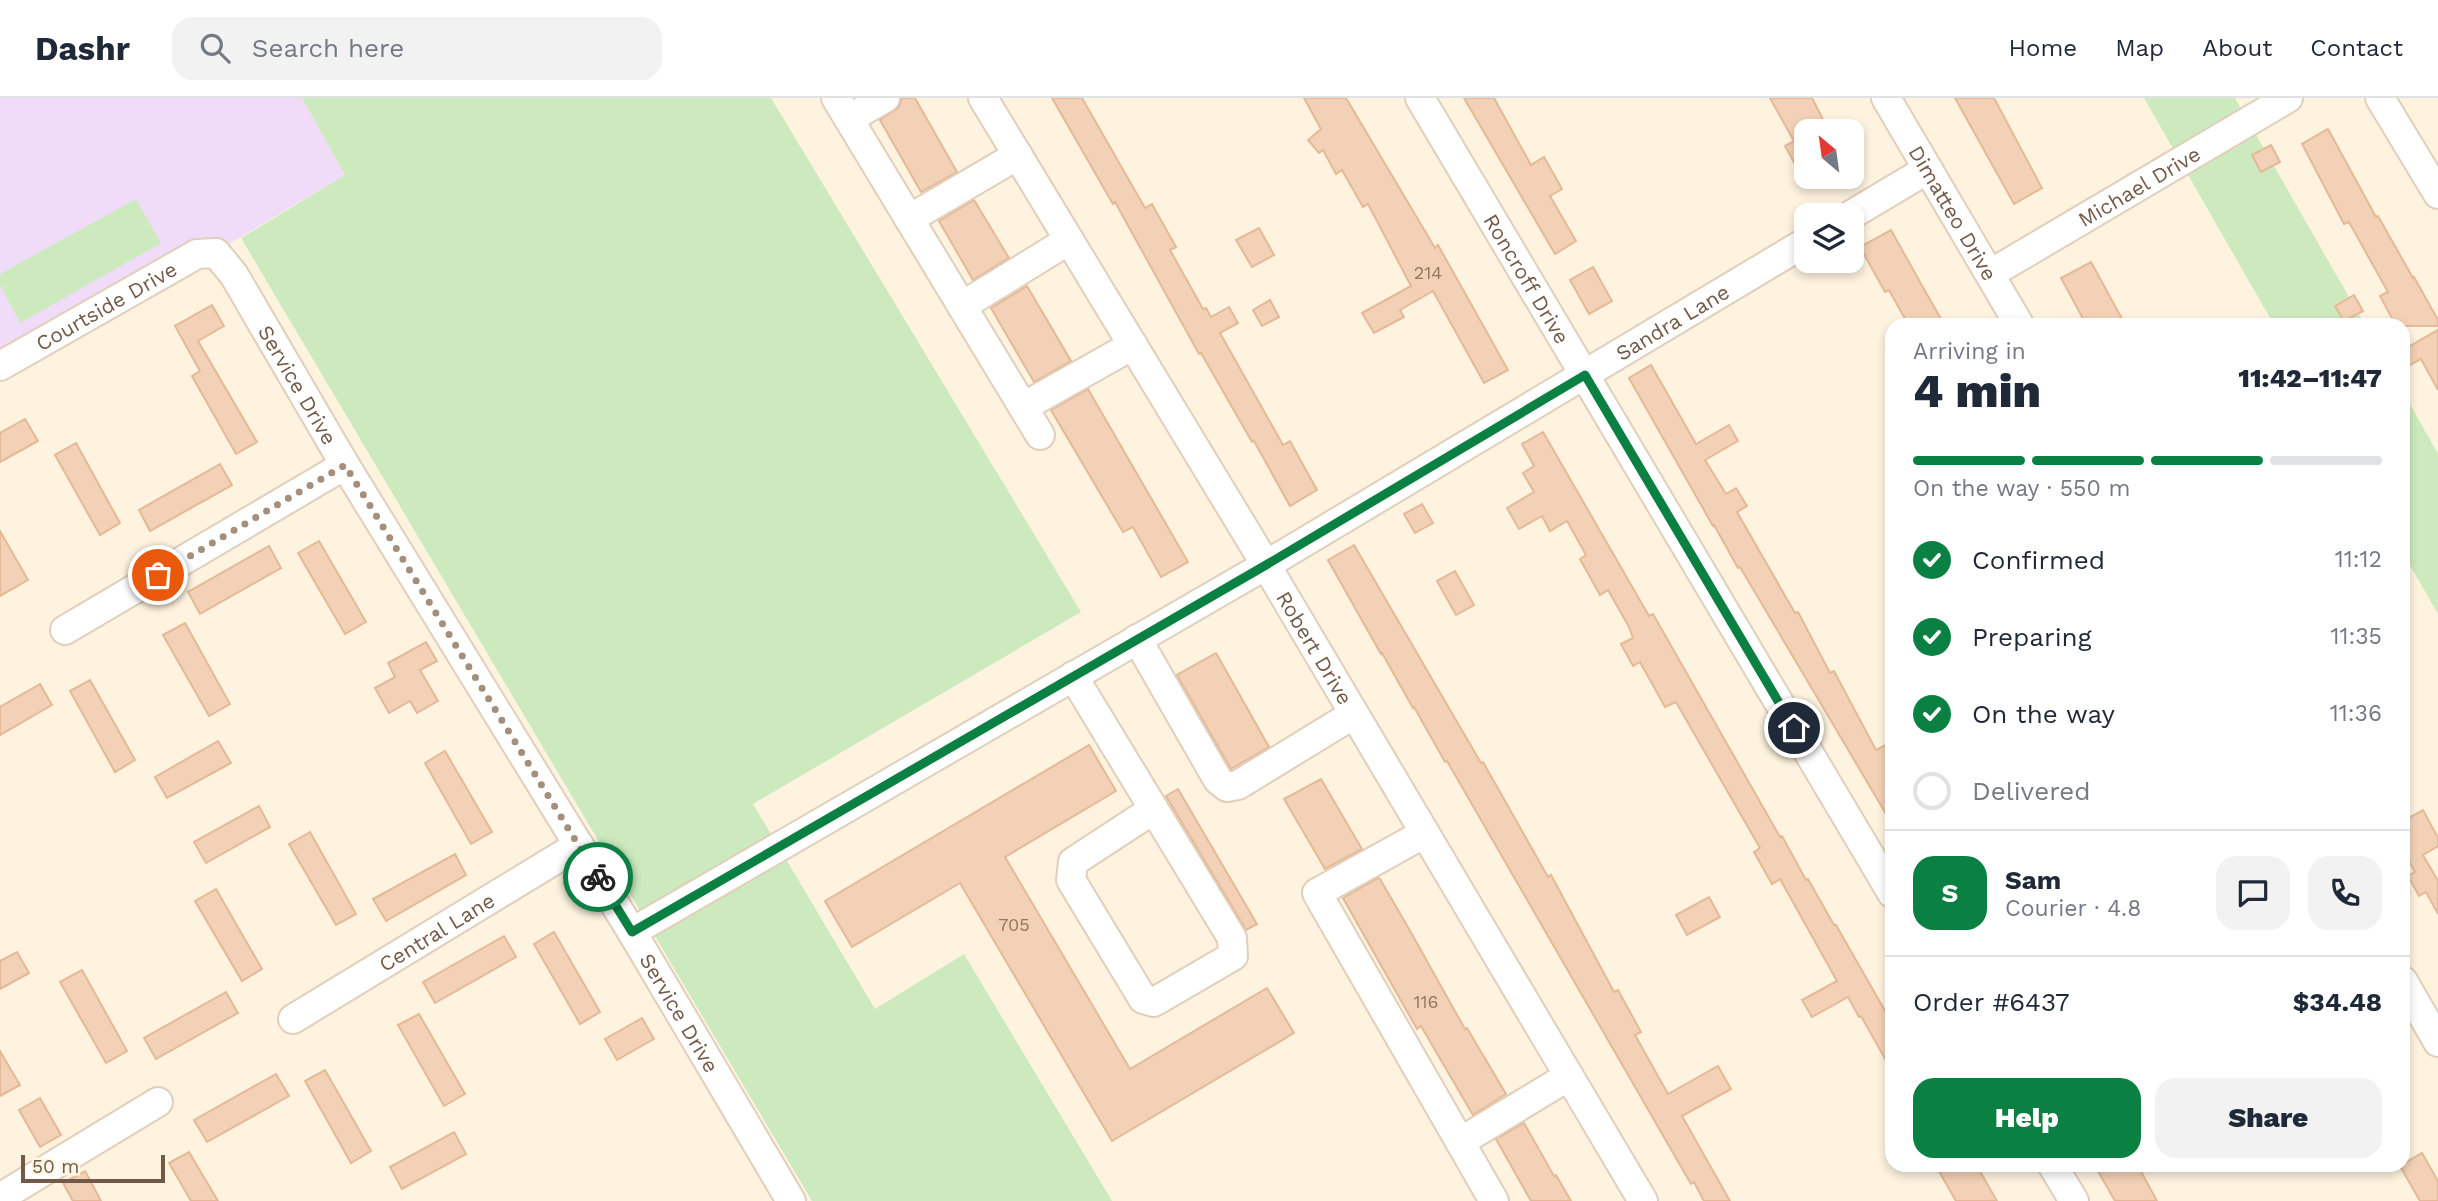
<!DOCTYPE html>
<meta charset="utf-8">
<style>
body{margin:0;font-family:"Work Sans",sans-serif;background:#f2f2f3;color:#1f2937;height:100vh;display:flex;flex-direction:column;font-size:26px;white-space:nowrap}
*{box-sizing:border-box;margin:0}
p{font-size:23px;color:#747a83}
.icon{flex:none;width:38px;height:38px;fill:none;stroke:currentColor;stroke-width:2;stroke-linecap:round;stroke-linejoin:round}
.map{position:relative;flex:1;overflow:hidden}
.drawer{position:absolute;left:1885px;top:220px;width:525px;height:854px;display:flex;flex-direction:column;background:#fff;border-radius:21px;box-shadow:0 4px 10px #0003}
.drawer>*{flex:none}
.needle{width:46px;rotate:331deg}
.controls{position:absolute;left:1794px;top:21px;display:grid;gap:14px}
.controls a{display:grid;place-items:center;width:70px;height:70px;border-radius:14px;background:#fff;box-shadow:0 4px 10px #0003;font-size:35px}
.scale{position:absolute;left:21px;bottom:18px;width:144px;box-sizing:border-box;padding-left:7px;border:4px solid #735947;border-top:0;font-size:19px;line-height:24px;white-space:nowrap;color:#735947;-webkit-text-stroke:5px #fff6e5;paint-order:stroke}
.pin{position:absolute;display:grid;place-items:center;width:60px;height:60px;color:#fff;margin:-30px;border:4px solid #fff;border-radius:50%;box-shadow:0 2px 7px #0007}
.courier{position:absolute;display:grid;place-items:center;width:70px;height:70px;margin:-35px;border:5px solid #0b8043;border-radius:50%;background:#fff;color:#222;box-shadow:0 2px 9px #0007}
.overview em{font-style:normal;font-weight:800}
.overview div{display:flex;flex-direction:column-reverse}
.overview{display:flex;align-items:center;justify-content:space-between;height:119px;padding:0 28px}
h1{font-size:46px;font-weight:800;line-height:52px}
.bar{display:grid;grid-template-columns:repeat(4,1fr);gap:10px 7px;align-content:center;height:84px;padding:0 28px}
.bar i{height:9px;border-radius:5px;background:#e0e1e3}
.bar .selected{background:#0b8043}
.bar p{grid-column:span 4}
.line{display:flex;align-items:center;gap:18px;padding:0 28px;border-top:2px solid #e0e1e3}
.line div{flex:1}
.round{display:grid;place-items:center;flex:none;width:74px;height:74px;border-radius:21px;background:#f2f2f3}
ol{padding:0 28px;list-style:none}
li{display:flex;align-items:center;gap:21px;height:77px}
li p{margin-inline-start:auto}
li .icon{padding:7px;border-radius:50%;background:#0b8043;color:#fff;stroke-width:4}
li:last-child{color:#747a83}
li i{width:38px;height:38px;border:4px solid #e0e1e3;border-radius:50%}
.action{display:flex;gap:14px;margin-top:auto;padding:14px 28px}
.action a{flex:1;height:80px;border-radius:21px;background:#0b8043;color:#fff;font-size:28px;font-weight:800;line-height:80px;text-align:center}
.action a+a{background:#f2f2f3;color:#1f2937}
header{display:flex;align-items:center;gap:42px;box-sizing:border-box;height:98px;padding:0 35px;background:#fff;border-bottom:2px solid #e0e1e3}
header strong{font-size:33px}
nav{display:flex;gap:38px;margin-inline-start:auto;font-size:24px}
.search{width:490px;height:63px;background:#f2f2f3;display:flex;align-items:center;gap:18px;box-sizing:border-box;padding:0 24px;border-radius:21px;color:#747a83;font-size:26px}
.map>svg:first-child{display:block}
.education{fill:#f0dcf8}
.green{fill:#cdeabe}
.building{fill:#f2d1b6;stroke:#e5b996;stroke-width:2}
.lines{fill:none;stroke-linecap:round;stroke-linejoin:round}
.minor-casing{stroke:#e0cfbb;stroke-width:32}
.minor{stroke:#fff;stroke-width:28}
.done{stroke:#a38f7c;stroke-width:7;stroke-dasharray:0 12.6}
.route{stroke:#0b8043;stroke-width:9}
.labels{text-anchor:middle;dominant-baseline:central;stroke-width:7;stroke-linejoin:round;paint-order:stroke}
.number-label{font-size:18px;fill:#937763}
.street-label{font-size:21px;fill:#735947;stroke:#fff6e5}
</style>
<header>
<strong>Dashr</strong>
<div class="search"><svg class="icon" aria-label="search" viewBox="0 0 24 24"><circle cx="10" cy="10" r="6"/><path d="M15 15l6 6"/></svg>Search here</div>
<nav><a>Home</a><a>Map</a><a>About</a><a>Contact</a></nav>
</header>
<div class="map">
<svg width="2438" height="1103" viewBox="0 0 2438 1103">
<rect width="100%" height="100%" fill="#fdf3df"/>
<path class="education" d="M0,0H302L345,77L0,282Z"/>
<g class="green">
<path d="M302,0H771L1081,514L753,706L875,911L964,856L1112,1103H812L241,140L345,77Z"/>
<path d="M2144,0H2235L2365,227H2274Z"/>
<path d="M136,101L161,145L20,225L0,187V176Z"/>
<path d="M2403,294L2438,356V516L2403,455Z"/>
</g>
<g class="building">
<path d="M902,0H915L957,74L921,94L880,22L899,9Z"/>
<path d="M1052,0H1082L1145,110L1152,106L1176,149L1170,152L1203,211L1206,210L1211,219L1229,209L1238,225L1220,235L1283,347L1290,343L1317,392L1290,408L1254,343L1252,344L1201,255L1199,256L1115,104L1113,106Z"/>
<path d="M1304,0H1346L1435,150L1438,147L1508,272L1484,285L1433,193L1400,212L1404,219L1374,235L1362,215L1411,188L1368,106L1363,109L1342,72L1336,76L1323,52L1319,55L1308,42L1321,31Z"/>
<path d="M1464,0H1494L1531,67L1544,59L1562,91L1550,98L1576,143L1555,156Z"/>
<path d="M1770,0H1812L1829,33H1806V86L1785,48L1794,43Z"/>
<path d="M1955,0H1994L2042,90L2014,106Z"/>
<path d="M2328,31L2376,119L2378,118L2413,180L2414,179L2438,222V228H2396L2380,198L2388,194L2349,124L2344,126L2302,46Z"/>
<path d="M2271,47L2280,64L2261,74L2252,57Z"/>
<path d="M974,102L1009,160L973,182L939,123Z"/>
<path d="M1259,130L1274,157L1252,169L1236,142Z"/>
<path d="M1891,132L1920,184L1945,228H1909L1889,192L1885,194L1860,149Z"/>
<path d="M2091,164L2126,228H2087L2061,180Z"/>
<path d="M1593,169L1612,203L1589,216L1570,182Z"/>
<path d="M1027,188L1071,263L1034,284L991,210Z"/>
<path d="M2354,197L2363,213L2344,223L2335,208Z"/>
<path d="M1270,202L1279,219L1262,228L1253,212Z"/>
<path d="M212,207L224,228L198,243L257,344L236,356L192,278L200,273L175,228Z"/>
<path d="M2438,232V292L2421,261L2403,271V252Z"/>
<path d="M1651,267L1696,346L1729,327L1738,343L1705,362L1726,396L1736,390L1747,408L1737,414L1795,515L1798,514L1830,575L1834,573L1876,652L1892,644V726L1740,469L1738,470L1714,427L1713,428L1629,280Z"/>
<path d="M1088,291L1188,464L1161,479L1133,429L1123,434L1051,312Z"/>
<path d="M25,321L38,343L0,364V335Z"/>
<path d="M1543,334L1649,518L1653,516L1780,739L1782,738L1806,782L1808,781L1834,827H1836L1892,925V973L1861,918L1859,919L1848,899L1812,919L1802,902L1837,883L1780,781L1772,786L1754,754L1760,750L1676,604L1665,609L1640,564L1633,568L1621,546L1633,540L1629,529L1608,492L1600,497L1580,461L1586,457L1567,423L1550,433L1542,418L1519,431L1507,410L1534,394L1523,375L1534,368L1522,346Z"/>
<path d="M76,345L120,425L100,437L55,357Z"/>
<path d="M220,366L232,387L150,433L139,412Z"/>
<path d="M1422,406L1433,425L1415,435L1404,416Z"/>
<path d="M0,433L28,482L0,498Z"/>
<path d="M319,443L366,524L345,536L298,455Z"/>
<path d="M1354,447L1481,665L1483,664L1548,779L1551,777L1614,894L1618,892L1641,934L1635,937L1668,996L1718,968L1731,991L1682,1018L1730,1103H1704L1694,1084L1691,1086L1447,663L1445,664L1414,609L1413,610L1382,555L1381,556L1328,462Z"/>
<path d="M269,448L281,470L200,516L188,494Z"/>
<path d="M1455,473L1474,507L1456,517L1437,483Z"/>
<path d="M185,525L230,606L209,618L163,537Z"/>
<path d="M426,544L437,563L420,572L438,603L417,615L410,603L389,615L375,590L395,579L388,565Z"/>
<path d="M1216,555L1269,649L1231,671L1177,577Z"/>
<path d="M90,582L135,662L115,674L70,593Z"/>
<path d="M40,586L52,607L0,637V609Z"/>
<path d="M218,643L231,665L167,700L155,679Z"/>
<path d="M1089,647L1116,693L1005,759L1130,971L1267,890L1294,935L1112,1043L960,785L852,849L825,803Z"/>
<path d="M445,653L492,734L471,746L425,665Z"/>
<path d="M1321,681L1362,751L1325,771L1284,701Z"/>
<path d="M1178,691L1257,826L1246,832L1166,698Z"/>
<path d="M259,708L270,729L206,765L194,744Z"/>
<path d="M2423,712L2438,740V748L2423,757L2438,783V816L2426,794L2419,798L2408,778L2415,774L2403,752V723Z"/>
<path d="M310,734L356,816L336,827L289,746Z"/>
<path d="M455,756L466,777L386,823L373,801Z"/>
<path d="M1378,780L1380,781L1409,831L1465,931L1467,930L1506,996L1473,1017L1421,928L1417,931L1343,800Z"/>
<path d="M216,791L262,871L242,883L195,803Z"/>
<path d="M1709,799L1720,819L1687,837L1676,817Z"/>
<path d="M554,834L600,914L580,926L534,846Z"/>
<path d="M504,838L516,859L435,905L423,884Z"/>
<path d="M17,854L29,875L0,891V863Z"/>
<path d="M82,872L127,953L106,965L60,884Z"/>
<path d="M226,894L238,915L156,961L144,940Z"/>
<path d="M419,916L465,996L444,1008L398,927Z"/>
<path d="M642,920L654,941L617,962L605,941Z"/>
<path d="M0,953L20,987L0,998Z"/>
<path d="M325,972L371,1053L351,1065L305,983Z"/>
<path d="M276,976L289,998L207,1044L194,1022Z"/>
<path d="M40,1000L61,1037L40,1049L19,1012Z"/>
<path d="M1524,1025L1554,1078L1556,1077L1571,1103H1531L1496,1041Z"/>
<path d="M454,1034L466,1056L402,1091L390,1069Z"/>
<path d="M189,1054L218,1103H191L169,1065Z"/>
<path d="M2422,1055L2438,1083V1103H2420L2400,1068Z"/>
<path d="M1936,1068H1977L1997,1103H1956Z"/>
<path d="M2095,1068H2138L2157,1103H2115Z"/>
<path d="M85,1073L101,1103H73L63,1085Z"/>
</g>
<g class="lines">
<g class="minor-casing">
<g id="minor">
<path d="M836,0L1040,337"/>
<path id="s1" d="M983,0L1266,467L1643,1103"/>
<path id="s2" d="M1420,0L1892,795"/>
<path id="s3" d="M1886,0L2020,228"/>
<path d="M2380,0L2438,96"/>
<path d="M849,21L885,0"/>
<path d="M1851,117L1928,71"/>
<path d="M909,121L1018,57"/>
<path id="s4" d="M1990,176L2288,0"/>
<path d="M962,208L1069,142"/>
<path id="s5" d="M0,268L197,156L216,155L234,177L345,367L632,834L791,1103"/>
<path d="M1023,309L1133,247"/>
<path d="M65,532L345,367"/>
<path d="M1137,541L1218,682L1227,689L1238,687L1354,616"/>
<path d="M1073,578L1232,840L1233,858L1154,904L1143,901L1071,782L1073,764L1154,711"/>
<path d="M1425,735L1317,795L1494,1103"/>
<path id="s6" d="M632,834L1266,467L1806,144"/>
<path d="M2403,883L2438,944"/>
<path id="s7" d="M293,921L579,747"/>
<path d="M1460,1044L1569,978"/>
<path d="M2053,1068L2074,1103"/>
<path d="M1,1099L158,1004"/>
</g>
</g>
<use href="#minor" class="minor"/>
</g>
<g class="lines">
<path class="done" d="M158,477L345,367L598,779"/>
<path class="route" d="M598,779L632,834L1266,467L1585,277L1794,630"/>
</g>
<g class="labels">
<g class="number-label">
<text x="1428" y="174">214</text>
<text x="1014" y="826">705</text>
<text x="1426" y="903">116</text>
</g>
<g class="street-label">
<text stroke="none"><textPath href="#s4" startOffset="173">Michael Drive</textPath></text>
<text stroke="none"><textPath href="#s3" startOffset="133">Dimatteo Drive</textPath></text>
<text stroke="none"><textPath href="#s2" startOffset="210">Roncroff Drive</textPath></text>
<text stroke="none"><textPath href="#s5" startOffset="122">Courtside Drive</textPath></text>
<text stroke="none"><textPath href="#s6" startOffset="1206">Sandra Lane</textPath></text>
<text stroke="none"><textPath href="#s5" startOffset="401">Service Drive</textPath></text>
<text stroke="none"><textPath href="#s1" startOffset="642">Robert Drive</textPath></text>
<text stroke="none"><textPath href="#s7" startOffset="168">Central Lane</textPath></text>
<text stroke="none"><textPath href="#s5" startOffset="1136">Service Drive</textPath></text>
</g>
</g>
</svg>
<div class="controls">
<a><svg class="needle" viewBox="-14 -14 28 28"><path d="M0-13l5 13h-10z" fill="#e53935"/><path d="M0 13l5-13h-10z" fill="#747a83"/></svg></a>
<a><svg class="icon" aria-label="layers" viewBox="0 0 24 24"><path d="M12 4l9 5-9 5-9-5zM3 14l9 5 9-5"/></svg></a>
</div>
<div class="scale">50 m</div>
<div class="pin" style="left:158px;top:477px;background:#ea580c"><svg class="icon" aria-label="bag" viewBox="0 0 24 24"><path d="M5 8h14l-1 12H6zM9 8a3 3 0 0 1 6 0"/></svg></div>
<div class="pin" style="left:1794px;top:630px;background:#1f2937"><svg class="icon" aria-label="home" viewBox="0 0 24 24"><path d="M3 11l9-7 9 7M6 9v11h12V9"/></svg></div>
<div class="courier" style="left:598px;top:779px"><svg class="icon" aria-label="bike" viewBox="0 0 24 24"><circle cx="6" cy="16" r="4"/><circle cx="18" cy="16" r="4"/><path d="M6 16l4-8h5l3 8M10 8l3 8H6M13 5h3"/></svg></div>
<section class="drawer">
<div class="overview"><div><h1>4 min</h1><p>Arriving in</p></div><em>11:42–11:47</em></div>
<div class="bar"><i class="selected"></i><i class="selected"></i><i class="selected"></i><i></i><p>On the way · 550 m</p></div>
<ol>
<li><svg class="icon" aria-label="check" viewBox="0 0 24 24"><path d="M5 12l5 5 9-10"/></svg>Confirmed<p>11:12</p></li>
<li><svg class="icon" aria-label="check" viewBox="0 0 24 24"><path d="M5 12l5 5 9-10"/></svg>Preparing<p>11:35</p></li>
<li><svg class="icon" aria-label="check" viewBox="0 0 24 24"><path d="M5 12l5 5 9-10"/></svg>On the way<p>11:36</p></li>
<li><i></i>Delivered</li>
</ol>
<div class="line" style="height:126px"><b class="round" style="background:#0b8043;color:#fff">S</b><div><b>Sam</b><p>Courier · 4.8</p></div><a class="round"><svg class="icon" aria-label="chat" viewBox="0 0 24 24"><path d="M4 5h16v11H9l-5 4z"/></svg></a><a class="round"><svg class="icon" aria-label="phone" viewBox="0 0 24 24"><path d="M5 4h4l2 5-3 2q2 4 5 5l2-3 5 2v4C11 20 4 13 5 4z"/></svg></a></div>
<div class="line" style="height:91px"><div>Order #6437</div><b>$34.48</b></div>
<div class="action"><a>Help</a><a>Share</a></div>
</section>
</div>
